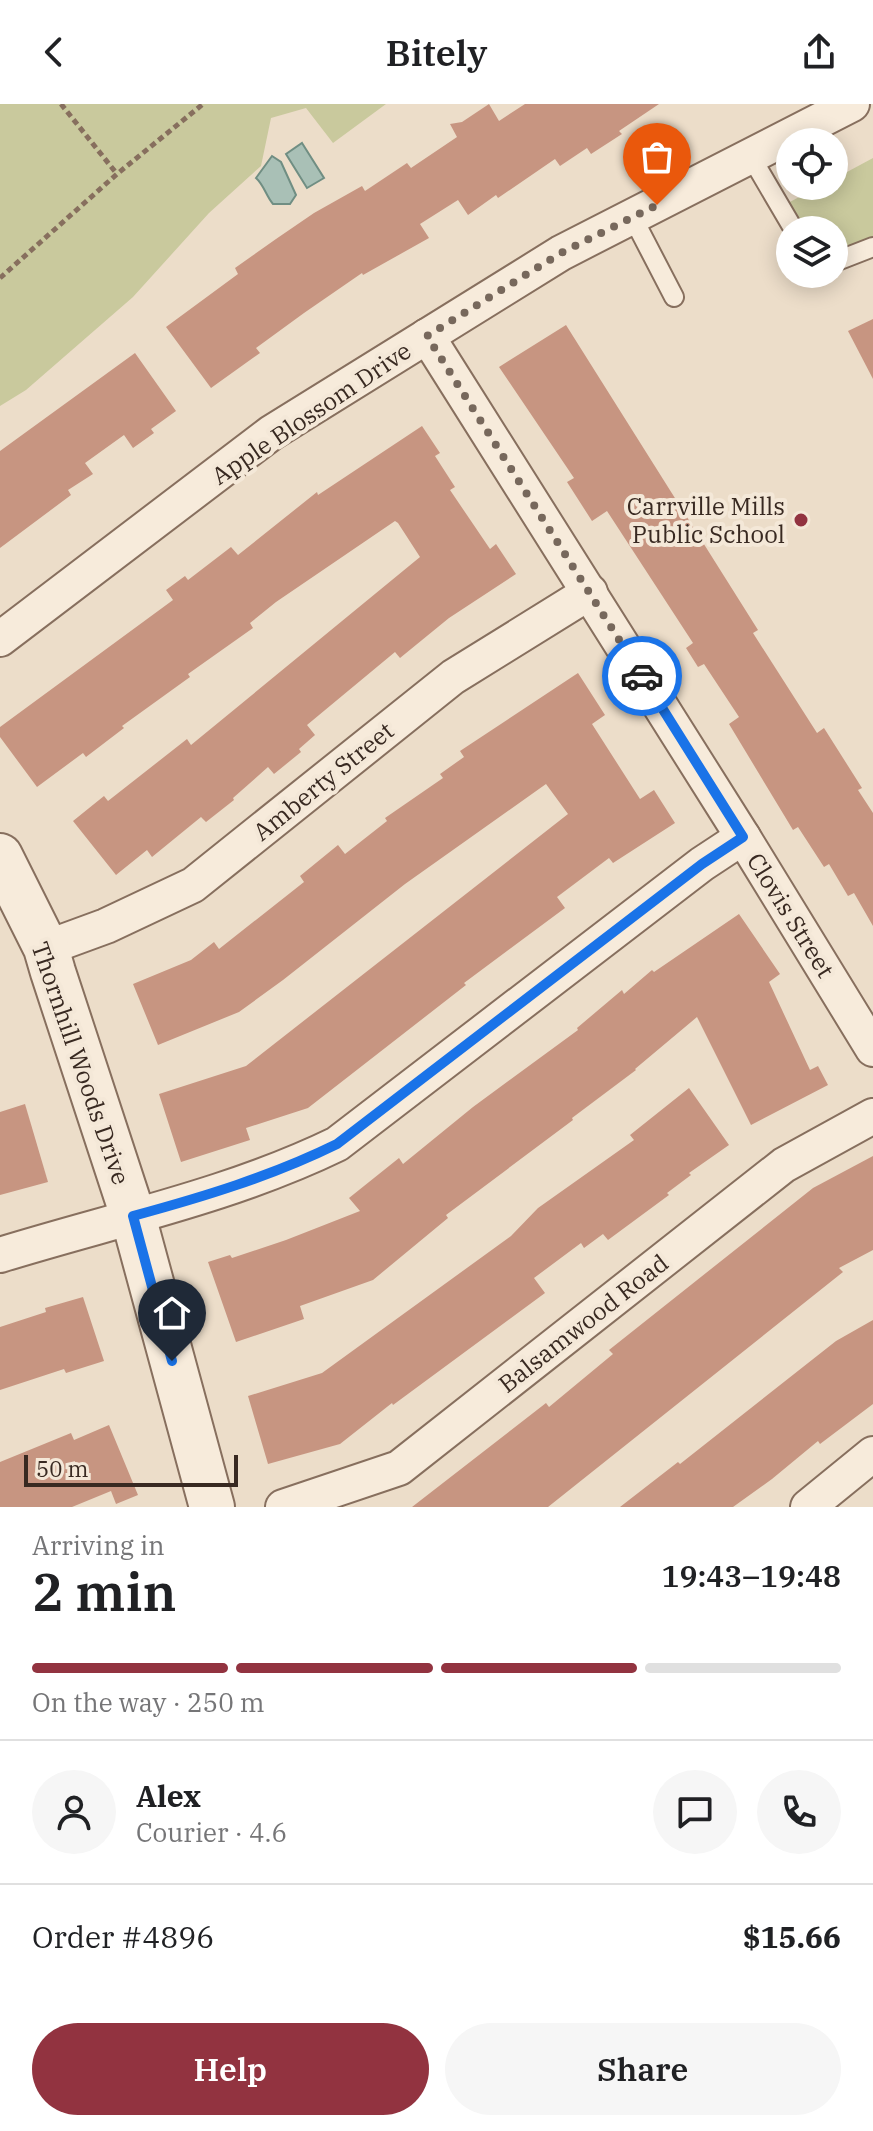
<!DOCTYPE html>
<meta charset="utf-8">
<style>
body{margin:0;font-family:"IBM Plex Serif",serif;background:#f6f6f6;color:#202124;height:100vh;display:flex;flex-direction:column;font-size:30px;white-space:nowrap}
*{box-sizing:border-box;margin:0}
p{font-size:26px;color:#757577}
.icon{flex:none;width:44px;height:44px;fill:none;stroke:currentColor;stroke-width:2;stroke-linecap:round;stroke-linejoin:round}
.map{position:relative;height:1403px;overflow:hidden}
.sheet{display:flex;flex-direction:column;background:#fff;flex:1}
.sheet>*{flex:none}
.buttons{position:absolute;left:776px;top:24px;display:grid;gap:16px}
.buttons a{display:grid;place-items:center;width:72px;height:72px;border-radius:50%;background:#fff;box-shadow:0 4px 20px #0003;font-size:40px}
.scale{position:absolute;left:24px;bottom:20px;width:214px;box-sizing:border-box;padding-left:8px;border:4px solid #382921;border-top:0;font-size:22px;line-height:28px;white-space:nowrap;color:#382921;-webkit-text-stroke:6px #f4e8d8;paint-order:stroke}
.pin{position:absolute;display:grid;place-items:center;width:68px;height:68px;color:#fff;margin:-82px -34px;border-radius:50% 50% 50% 0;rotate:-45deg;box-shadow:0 0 8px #0007}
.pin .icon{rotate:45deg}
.courier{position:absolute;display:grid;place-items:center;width:80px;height:80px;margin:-40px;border:6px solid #1a73e8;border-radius:50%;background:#fff;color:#222;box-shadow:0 2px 10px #0007}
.summary em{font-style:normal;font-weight:600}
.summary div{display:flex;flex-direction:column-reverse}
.summary{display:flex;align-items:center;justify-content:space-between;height:136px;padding:0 32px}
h1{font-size:52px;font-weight:600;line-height:60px}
.bar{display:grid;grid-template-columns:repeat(4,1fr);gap:12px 8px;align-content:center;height:96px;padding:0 32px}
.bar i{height:10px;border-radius:6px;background:#e0e0e0}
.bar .active{background:#923340}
.bar p{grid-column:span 4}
.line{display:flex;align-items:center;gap:20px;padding:0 32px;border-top:2px solid #e0e0e0}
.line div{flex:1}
.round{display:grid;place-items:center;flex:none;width:84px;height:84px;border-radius:42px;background:#f6f6f6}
.primary-button{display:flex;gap:16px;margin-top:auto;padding:16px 32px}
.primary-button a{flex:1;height:92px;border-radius:48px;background:#923340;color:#fff;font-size:32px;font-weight:600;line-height:92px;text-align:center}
.primary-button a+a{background:#f6f6f6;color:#202124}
header{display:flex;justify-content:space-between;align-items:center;height:104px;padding:0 32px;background:#fff;font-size:36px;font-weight:600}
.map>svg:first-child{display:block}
.green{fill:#c9c99d}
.water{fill:#a9c0b6;stroke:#708e83;stroke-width:2}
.building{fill:#c79581}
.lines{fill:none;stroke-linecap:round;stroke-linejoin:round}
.service-casing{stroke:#876f5e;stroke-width:22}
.minor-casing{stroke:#876f5e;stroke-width:38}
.tertiary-casing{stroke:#876f5e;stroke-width:48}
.path{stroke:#876f5e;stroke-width:5;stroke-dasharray:6 4;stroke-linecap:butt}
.service{stroke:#f7ebdb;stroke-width:18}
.minor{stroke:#f7ebdb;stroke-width:34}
.tertiary{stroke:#f7ebdb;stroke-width:44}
.done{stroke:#77685c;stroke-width:8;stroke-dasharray:0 14.4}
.route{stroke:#1a73e8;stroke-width:10}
.poi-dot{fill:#923340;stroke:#f4e8d8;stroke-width:3}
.labels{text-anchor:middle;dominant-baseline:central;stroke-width:8;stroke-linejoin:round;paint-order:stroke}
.street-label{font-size:24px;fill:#382921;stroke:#f4e8d8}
.poi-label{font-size:24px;fill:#382921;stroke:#f4e8d8;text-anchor:end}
</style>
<header><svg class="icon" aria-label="back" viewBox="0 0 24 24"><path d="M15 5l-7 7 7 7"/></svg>Bitely<svg class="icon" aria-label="share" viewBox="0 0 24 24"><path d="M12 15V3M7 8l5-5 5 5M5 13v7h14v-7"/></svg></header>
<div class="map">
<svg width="873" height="1403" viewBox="0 0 873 1403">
<rect width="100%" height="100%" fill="#ecddc9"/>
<g class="green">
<path d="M0,0H386L333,39L306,4L271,14L261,62L209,109L133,193L26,286L0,302Z"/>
<path d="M873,54V137L834,150V126H800L786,100L820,82H834V75Z"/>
</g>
<g class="water">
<path d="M302,39L324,74L307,84L286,50Z"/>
<path d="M272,52L281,58L296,91L290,100H273C266,92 264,81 256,74Z"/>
</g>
<g class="building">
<path d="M489,0L499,17L525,0H659L619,27L622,30L591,50L587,44L560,62L555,55L498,94L496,91L468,111L458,96L420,120L429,134L363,171L362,169L304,209L256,244L260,249L211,284L166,223L238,170L235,164L276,135L314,109L362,82L365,87L407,59L411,64L457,33L450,20L462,18Z"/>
<path d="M873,215V275L848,227Z"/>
<path d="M566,221L758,526L753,529L817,629L824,624L862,684L858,686L873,709V822L854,789L848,792L829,760L824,763L798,723L793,726L729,620L739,613L704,560L698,563L686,544L693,539L607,407L592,417L567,378L574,374L499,263Z"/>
<path d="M135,249L176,307L151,325L154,329L133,344L124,331L85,359L93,370L68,386L71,391L0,444V347Z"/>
<path d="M422,322L440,349L435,352L455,383L450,386L490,445L496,440L516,470L449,514L400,554L395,548L307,621L315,631L299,645L301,648L274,670L268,663L233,694L234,696L206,718L201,713L152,753L147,746L116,771L73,717L104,692L108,697L187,635L191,641L420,453L398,419L395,417L276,498L250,519L253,524L188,570L190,573L122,622L124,624L86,653L83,649L37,683L0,633V623L173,496L166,486L185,472L188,476L231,443L238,451L317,388L318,391Z"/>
<path d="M578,569L605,611L592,620L640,695L654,686L675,719L613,759L609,754L557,793L565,804L464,879L466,881L308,1004L246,1024L250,1036L181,1058L159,990L246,962L568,710L546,680L405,780L283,876L239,908L158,941L133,880L191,856L214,838L219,845L304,778L300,772L338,741L345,750L387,717L385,714L443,674L440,670L464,653L460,647Z"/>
<path d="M739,810L780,870L769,878L810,966L818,962L828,981L751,1021L697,913L635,965L636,966L572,1014L573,1016L446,1111L448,1114L373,1176L300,1202L304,1215L236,1238L208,1158L230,1151L232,1154L286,1136L360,1107L349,1094L399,1054L403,1060L473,1003L578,926L577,924L622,886L624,890L652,866L654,868Z"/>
<path d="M689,984L729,1041L689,1069L691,1071L667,1089L669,1091L608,1136L603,1130L584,1144L581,1139L534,1174L545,1189L393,1301L392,1299L340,1340L268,1360L248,1292L322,1269L511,1132L538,1104L634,1036L630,1031Z"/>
<path d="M25,1000L48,1078L0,1091V1008Z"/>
<path d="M873,1052V1146L839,1164L843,1168L548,1403H412L546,1299L549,1303L613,1250L609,1246L813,1084Z"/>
<path d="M83,1193L104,1257L66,1269L64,1265L0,1286V1223L46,1208L45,1204Z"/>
<path d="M873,1216V1300L820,1340L818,1337L772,1375L733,1403H620L678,1358L680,1360L836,1237Z"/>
<path d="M109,1321L138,1391L116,1400L111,1387L72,1403H0V1358L71,1329L74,1336Z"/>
</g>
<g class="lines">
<g class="service-casing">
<g id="service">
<path d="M750,51L794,126"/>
<path d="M633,114L674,193"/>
<path d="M834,156L837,157L873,143"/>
</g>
</g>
<g class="minor-casing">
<g id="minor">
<path d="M427,232L743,733L873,945"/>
<path d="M0,535L271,329L561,149L852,0"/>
<path d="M46,844L106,822L193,781L453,573L590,488"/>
<path d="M0,1151C113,1116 230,1092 337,1040L702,760L743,733"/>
<path d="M283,1403L399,1364L784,1061L873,1012"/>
<path d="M808,1403L873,1350"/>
</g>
</g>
<g class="tertiary-casing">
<path id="tertiary" d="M0,752L46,844L53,868L133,1112L212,1403"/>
</g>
<g class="path">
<path d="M61,0L117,70"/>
<path d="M0,174L117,70L203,0"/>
</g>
<use href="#service" class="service"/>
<use href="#minor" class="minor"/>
<use href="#tertiary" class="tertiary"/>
</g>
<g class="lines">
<path class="done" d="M642,572L427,232L561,149L657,101"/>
<path class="route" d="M172,1257L133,1112C203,1093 272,1072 337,1040L702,760L743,733L642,572"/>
</g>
<circle class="poi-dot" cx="801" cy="416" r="8"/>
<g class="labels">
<g class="street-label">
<text transform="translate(311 309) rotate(-34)">Apple Blossom Drive</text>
<text transform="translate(323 677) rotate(-39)">Amberty Street</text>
<text transform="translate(791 811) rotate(58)">Clovis Street</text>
<text transform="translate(81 959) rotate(71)">Thornhill Woods Drive</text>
<text transform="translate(583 1219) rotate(-38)">Balsamwood Road</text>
</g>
<g class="poi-label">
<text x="785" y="402">Carrville Mills<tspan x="785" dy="28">Public School</tspan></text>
</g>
</g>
</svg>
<div class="buttons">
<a><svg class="icon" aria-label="locate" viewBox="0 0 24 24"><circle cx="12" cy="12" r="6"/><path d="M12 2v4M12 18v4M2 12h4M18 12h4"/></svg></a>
<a><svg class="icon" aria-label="layers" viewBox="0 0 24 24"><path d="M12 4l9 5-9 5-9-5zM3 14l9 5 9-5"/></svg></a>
</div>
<div class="scale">50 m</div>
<div class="pin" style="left:657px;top:101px;background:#ea580c"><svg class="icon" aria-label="bag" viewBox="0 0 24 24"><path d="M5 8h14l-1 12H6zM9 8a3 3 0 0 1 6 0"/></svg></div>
<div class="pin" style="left:172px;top:1257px;background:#1f2937"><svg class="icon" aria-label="home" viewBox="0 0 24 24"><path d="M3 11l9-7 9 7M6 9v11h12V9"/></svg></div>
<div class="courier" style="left:642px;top:572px"><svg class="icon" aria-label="car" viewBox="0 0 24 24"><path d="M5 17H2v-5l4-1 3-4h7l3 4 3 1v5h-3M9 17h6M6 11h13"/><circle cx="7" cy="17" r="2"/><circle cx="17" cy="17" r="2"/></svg></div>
</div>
<section class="sheet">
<div class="summary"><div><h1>2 min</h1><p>Arriving in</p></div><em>19:43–19:48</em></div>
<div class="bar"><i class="active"></i><i class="active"></i><i class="active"></i><i></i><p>On the way · 250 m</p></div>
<div class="line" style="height:144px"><a class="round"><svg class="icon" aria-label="person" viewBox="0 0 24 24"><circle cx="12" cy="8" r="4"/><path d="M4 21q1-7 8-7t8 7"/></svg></a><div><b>Alex</b><p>Courier · 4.6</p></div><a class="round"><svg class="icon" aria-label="chat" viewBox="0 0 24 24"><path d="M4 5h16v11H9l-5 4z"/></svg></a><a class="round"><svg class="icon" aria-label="phone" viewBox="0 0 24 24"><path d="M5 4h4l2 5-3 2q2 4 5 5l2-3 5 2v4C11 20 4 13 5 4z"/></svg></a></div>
<div class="line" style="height:104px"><div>Order #4896</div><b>$15.66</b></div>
<div class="primary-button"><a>Help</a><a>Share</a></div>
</section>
